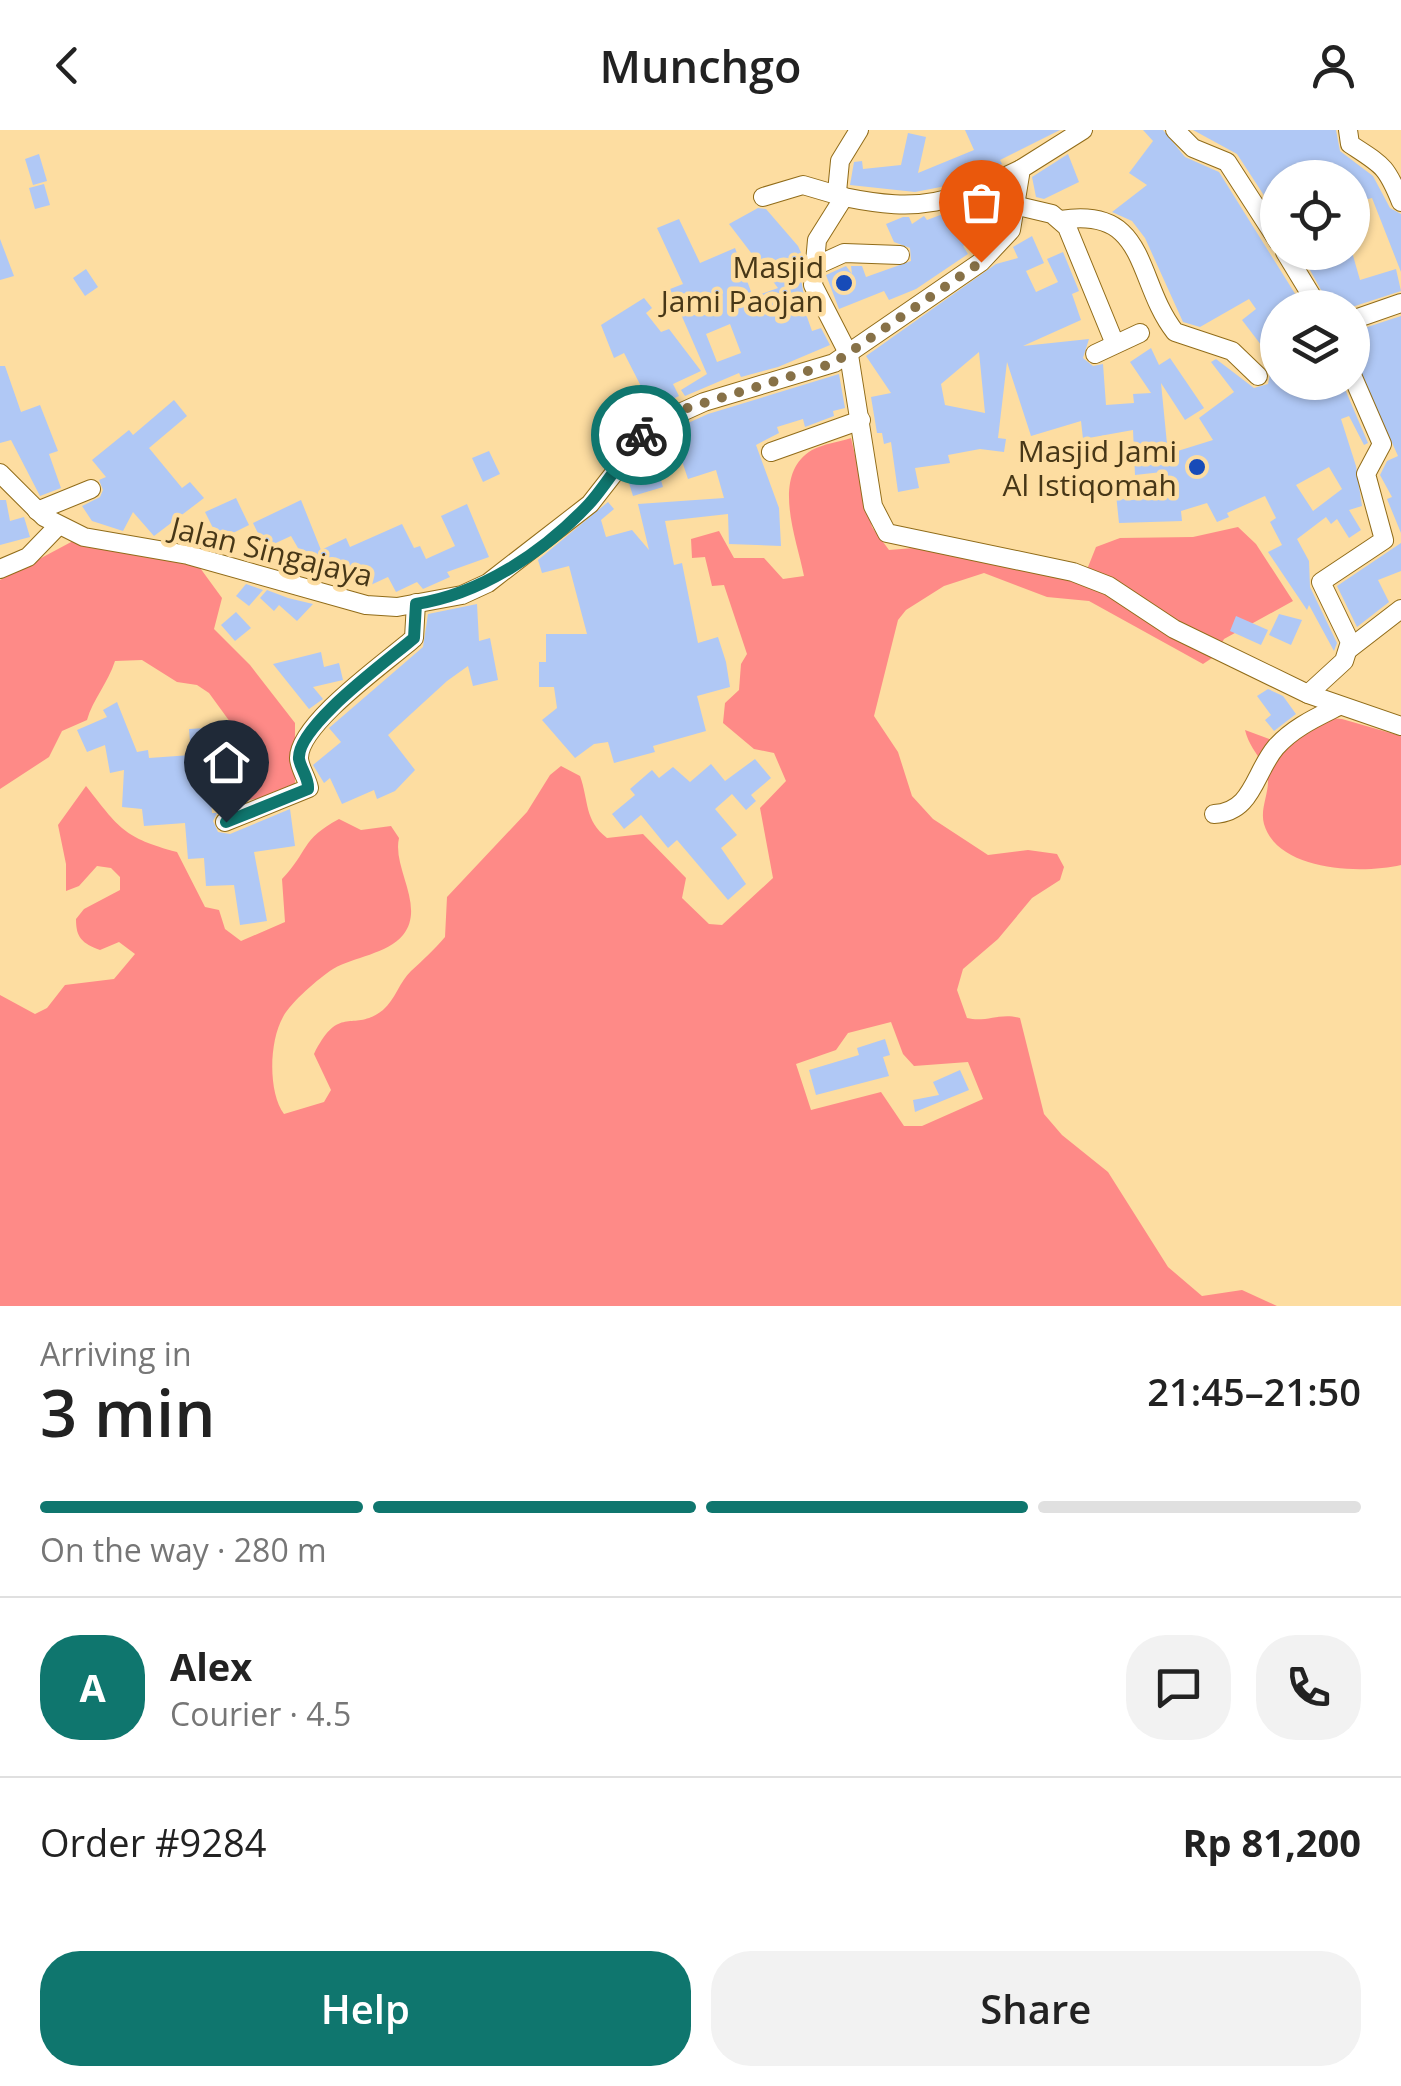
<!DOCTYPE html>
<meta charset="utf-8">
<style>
body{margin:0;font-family:"Open Sans",sans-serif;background:#f2f2f2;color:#222;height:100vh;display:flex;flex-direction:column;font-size:38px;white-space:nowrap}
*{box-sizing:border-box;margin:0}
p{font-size:32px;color:#767676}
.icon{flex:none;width:55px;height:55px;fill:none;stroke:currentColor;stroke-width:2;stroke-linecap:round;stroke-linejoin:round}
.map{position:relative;height:1176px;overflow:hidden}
.drawer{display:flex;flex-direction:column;background:#fff;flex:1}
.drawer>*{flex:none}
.buttons{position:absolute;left:1260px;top:30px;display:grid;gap:20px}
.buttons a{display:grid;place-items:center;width:110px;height:110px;border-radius:50%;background:#fff;box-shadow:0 2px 8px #0004;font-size:50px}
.pin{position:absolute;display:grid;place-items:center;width:85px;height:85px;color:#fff;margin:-102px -42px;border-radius:50% 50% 50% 0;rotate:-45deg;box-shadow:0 0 10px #0007}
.pin .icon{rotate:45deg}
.courier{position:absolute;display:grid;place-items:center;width:100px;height:100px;margin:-50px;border:8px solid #0f766e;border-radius:50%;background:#fff;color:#222;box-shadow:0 2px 12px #0007}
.overview em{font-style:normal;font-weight:600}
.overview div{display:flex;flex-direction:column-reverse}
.overview{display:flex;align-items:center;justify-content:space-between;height:170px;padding:0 40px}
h1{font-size:65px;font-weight:600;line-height:75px}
.bar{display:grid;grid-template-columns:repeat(4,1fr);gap:15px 10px;align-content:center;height:120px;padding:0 40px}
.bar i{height:12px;border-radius:8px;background:#e0e0e0}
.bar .current{background:#0f766e}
.bar p{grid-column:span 4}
.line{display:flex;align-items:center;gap:25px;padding:0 40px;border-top:2px solid #e0e0e0}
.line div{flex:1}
.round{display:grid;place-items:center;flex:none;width:105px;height:105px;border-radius:40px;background:#f2f2f2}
.primary-button{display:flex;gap:20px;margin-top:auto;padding:20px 40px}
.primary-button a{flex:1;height:115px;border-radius:40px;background:#0f766e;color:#fff;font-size:40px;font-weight:600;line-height:115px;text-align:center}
.primary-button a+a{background:#f2f2f2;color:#222}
header{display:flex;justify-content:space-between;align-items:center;height:130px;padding:0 40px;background:#fff;font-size:45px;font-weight:600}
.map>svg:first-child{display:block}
.green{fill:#fe8a87;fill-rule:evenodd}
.building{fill:#b0c8f5;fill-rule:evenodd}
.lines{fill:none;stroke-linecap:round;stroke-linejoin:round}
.minor-casing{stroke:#916c19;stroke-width:20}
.minor{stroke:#fff;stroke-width:18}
.done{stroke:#877147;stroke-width:10;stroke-dasharray:0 18}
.route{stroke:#0f766e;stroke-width:12}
.poi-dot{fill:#174bb8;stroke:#fddda1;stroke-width:4}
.labels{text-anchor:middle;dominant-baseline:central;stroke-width:9;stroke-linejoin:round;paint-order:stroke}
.poi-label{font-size:30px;fill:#473717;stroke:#fddda1;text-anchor:end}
.street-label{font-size:30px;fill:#473717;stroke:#fddda1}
</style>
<header><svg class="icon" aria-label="back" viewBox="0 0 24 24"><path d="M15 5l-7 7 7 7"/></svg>Munchgo<svg class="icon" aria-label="person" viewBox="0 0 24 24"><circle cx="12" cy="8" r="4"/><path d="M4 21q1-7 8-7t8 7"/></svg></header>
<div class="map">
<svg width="1401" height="1176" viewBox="0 0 1401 1176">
<rect width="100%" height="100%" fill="#fddda1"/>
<g class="green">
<path d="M851,308L872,397L889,420L926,417L1076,447L1088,437L1096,417L1120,408L1193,407L1238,397L1256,414L1293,471L1224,509L1215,526L1203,534L1089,471L1047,467L984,443L944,456L906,480L898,490L874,586L898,622L912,666L933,689L988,725L1028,720L1057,724L1064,737L1060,750L1032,768L998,809L963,839L957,860L967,888C986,893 1000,882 1020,888L1044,984L1062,1005L1108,1042L1168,1137L1202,1166L1242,1160L1277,1176H0V865L35,884L47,878L65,855L114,849L135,824L119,812L100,820C82,813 76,808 76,789L84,779L120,760V747L111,738L97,736L79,756L66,761V734L58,695L86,656C119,698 124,708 177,722L205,777L219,780L225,799L241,811L285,792L282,749C309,721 300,710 339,689L361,700L391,696L399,708C392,738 426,776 403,805C387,824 354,827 333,839C319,848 291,872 283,887C269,912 268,962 284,984L324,972L331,960L314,924C340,872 352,904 383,880C395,870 400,851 411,841C423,830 434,820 445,807L447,767L527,682L550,645L561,636L580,646C589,671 584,690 607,708L643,704L686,748L682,768L709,794L722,795L773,748L760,678L786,651L774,623L754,619L723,593L725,573L739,560L741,534L747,524L724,455L712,456L705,427L692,428L691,409L719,401L734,428H764L783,449L804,446C797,409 770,345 812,320C823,314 839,312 851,308ZM891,892L903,924L914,936L968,932L983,969L922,996H904L881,962L811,980L796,934L836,920L848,903Z"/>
<path d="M73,411L195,431L222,468L214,499L250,535L295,593V656L275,666L229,673L225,616L249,605L233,596L209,563L197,555L177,552L142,530L115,531C108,553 93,569 87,590L62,601L49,627L0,659V450Z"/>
<path d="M1305,586L1342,589L1401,606V735C1362,744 1278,742 1264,694C1259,676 1273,658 1266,641C1260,626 1249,617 1245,600L1275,611Z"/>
</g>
<g class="building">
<path d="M965,0H1060L1000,30L1002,34L951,55L915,62L850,55L854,32L862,31L863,39L901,35L908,3L926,7L918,43L974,20Z"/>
<path d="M1143,0H1163L1185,27L1219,42L1304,178H1278V252H1342L1368,313L1364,315L1349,286L1341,289L1356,336L1362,376L1349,380L1361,400L1349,408L1337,389L1331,394L1326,387L1297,409L1309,431L1310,457L1337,513L1334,521L1309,475L1307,480L1268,422L1282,415L1270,392L1276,388L1265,366L1227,383L1229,387L1217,392L1207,373L1181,381L1182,391L1119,393L1116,364L1130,363L1131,370L1164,367L1162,342L1135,345L1133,300L1083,309L1081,291L1031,306L1007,232L998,308L1006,309L1004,322L980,319L948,325L950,333L915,338L919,358L898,362L891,312L884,314L882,303H877L871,267L891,263L866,226L996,134L1018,128L1013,117L1032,106L1044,133L1026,141L1036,162L1058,152L1047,129L1063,122L1079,161L1072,164L1081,190L1023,216L1089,209L1083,228L1093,236L1103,234L1106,275L1134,273L1133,264L1151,263L1130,232L1151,218L1159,235L1170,228L1204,278L1185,290L1161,253L1168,324L1213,310L1199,288L1234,262L1211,232L1216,229L1254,258L1268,254L1270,244L1264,234L1271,228L1242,190L1256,179L1249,169L1200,197L1183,192L1145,108L1132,91L1112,82L1147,55L1129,43L1153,11ZM979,222L985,283L945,275L941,254ZM1329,337L1342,359L1313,381L1296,355Z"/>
<path d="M1193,0H1336L1340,21L1373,46L1390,78L1401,84V142L1372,68L1352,73V48H1278V87L1237,24Z"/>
<path d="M39,24L47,51L33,55L25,29Z"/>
<path d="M1068,24L1079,52L1044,69L1036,67L1032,47Z"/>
<path d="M44,54L50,75L35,79L29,58Z"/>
<path d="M991,66L1002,77L1000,91L963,116L968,124L916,159L889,170L884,161L839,179L826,145L846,136L852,144L851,136H862L866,147L911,131L910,118L894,112L886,94L903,87H909L912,94L924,86L927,90Z"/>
<path d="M758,78L766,79L798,116L803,127L799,138L804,166L800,167L812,201L821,198L830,215L778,237L741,247L739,243L685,266L681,260L707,244L670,159L683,154L657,98L679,89L700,133L735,118L753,167L778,158L729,94ZM730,194L741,223L717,232L706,204Z"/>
<path d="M0,109L14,146L0,150Z"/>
<path d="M1300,122H1352L1360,150L1396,139L1401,161L1352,177L1331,178Z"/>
<path d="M86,139L98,157L85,166L73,148Z"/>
<path d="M644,168L652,178L646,183L661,202L669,199L701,241L673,254L679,266L640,285L633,272L646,266L624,223L614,228L601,195Z"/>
<path d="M1401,186V403L1387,369L1392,367L1380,345L1387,331L1398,326L1352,223V202Z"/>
<path d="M0,236H5L21,282L40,275L58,321L49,324L61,358L40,366L11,310L0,313Z"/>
<path d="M839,244L845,278L833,281L834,286L805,297L803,289L777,297L779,303L756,315L779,378L781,416L729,414L728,384L665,391L674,435L682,433L698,513L718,507L726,532L730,557L697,566L706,601L653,616L655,622L614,633L608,612L594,614L575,628L542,590L557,578L554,557H539V532H546V504H587L569,436L542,443L538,430L608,372L614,379L601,390L606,407L632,400L649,420L638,374L724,368L716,340L688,349L681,328L654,336L649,319L659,306L708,284Z"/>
<path d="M174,270L187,286L149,318L182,358L190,352L204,368L154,406L133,382L123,401L92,391L82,376L100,367L103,360L99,350L106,347L92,330L129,300L133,305Z"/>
<path d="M489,321L500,344L483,352L472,328Z"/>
<path d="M657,337L663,357L633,366L627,347Z"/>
<path d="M236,368L249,395L219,410L205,382Z"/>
<path d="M0,370H6L10,391L24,387L30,407L0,415Z"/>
<path d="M301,370L321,420L346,408L350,417L402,394L414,418L420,416L426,429L455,416L441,386L467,374L489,427L447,442L450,447L423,459L417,452L396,462L388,447L362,459L352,438L342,443L336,430L312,442L291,406L265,418L253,393Z"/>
<path d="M1401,413V441L1378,450L1389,472L1357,497L1337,456Z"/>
<path d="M246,454L263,460L249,476L236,466Z"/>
<path d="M267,460L288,468L313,474L297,491L279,475L274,481L260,468Z"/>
<path d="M477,474L479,511L490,508L498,550L473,556L468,536L447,551L388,605L415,640L395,661L377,669L374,660L342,674L330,648L324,653L313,635L341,612L329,598L423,517L428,484Z"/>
<path d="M236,482L251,498L235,511L221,495Z"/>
<path d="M1279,484L1302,490L1291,515L1269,505Z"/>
<path d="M1236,486L1268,500L1261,515L1230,501Z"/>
<path d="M321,522L324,537L339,533L343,550L313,557L323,569L309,579L273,534Z"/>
<path d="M1268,559L1283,566L1296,584L1274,601L1265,590L1271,585L1257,566Z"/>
<path d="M117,572L137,622L148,620L149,628L191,625L189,599L206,598L212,683H217L213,691L218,702L230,704L290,679L295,716L254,722L267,791L240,795L234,755L206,756L204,728L188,729L185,693L144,696L142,679L122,677L124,640L110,643L105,615L87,622L77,600L107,587L103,580Z"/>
<path d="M755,629L771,648L751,665L756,671L746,680L732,664L715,679L737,705L721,718L746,754L728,770L677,710L668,718L641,685L624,699L612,684L635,665L630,659L652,640L659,648L673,637L690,652L711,634L725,651Z"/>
<path d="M885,909L890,925L883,927L889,946L816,965L809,940L859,925L857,918Z"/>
<path d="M960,940L969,960L915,982L913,970L939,965L933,952Z"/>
</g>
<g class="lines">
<g class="minor-casing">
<g id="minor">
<path d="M1175,0L1193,18L1227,32L1278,111"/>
<path d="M1348,0L1350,14C1382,35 1386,35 1401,72"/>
<path d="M1021,39C950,73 922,83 844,67L817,110L813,155L849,225L873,376L887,403L1073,442L1109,456L1174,499L1308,564L1401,596"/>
<path d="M837,62L840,31L859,0"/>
<path d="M763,67L803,55L844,67"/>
<path d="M1018,76L1052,84L1067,97L1115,214"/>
<path d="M1061,90C1149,76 1135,151 1175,202L1232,221L1258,246"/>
<path d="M1285,122L1319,178"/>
<path d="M811,138L844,123L900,125"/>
<path d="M1352,190L1401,173"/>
<path d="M1095,224L1140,203"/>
<path d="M771,322L861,290"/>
<path d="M0,343L44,387L84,407L188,425L366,475L397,477L462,465L488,453L590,374L651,296L704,272L834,233L981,132L1011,100L1021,39L1083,0"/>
<path d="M37,381L91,359"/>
<path d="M0,439L28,427L58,396"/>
<path d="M1349,519L1401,479"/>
<path d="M1308,564L1344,531L1350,512L1321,452L1384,410L1366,344L1382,314L1352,245"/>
<path d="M1214,684C1253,682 1254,643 1276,617C1293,598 1315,588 1337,577"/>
<path d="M225,692L309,658C307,648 299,637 299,628C299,593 388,531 414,508L416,473"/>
</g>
</g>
<use href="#minor" class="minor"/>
</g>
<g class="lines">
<path class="done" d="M641,305L678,281L834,233L981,132"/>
<path class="route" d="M226,692L308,659C309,648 301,640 299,629C296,596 390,529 414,508L416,474C481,464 544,422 589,374C608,353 622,327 641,305"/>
</g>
<g class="poi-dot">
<circle cx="844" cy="153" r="10"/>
<circle cx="1197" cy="337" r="10"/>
</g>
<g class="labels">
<g class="poi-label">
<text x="824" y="136">Masjid<tspan x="824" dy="34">Jami Paojan</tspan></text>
<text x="1177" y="320">Masjid Jami<tspan x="1177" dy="34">Al Istiqomah</tspan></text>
</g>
<g class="street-label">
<text transform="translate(272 421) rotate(14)">Jalan Singajaya</text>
</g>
</g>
</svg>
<div class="buttons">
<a><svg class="icon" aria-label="locate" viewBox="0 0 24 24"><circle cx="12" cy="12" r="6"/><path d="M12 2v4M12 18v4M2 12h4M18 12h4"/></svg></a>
<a><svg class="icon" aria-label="layers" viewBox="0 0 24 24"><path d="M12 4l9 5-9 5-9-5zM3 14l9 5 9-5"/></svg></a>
</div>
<div class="pin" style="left:981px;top:132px;background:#ea580c"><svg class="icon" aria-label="bag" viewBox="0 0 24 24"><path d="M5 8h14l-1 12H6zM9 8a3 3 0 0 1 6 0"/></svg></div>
<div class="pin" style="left:226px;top:692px;background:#1f2937"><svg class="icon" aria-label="home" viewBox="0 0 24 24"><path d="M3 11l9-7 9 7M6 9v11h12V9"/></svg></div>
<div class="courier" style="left:641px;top:305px"><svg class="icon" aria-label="bike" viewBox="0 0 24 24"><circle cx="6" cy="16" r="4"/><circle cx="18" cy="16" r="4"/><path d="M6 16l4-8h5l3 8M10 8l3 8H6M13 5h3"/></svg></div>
</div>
<section class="drawer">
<div class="overview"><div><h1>3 min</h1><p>Arriving in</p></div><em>21:45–21:50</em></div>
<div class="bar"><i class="current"></i><i class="current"></i><i class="current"></i><i></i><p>On the way · 280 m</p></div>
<div class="line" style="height:180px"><b class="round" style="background:#0f766e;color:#fff">A</b><div><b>Alex</b><p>Courier · 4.5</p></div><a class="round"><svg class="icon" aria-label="chat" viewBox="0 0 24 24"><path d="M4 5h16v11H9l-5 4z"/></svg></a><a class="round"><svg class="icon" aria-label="phone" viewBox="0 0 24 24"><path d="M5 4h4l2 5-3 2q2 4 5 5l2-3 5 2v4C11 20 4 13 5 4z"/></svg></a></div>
<div class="line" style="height:130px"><div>Order #9284</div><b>Rp 81,200</b></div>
<div class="primary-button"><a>Help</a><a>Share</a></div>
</section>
